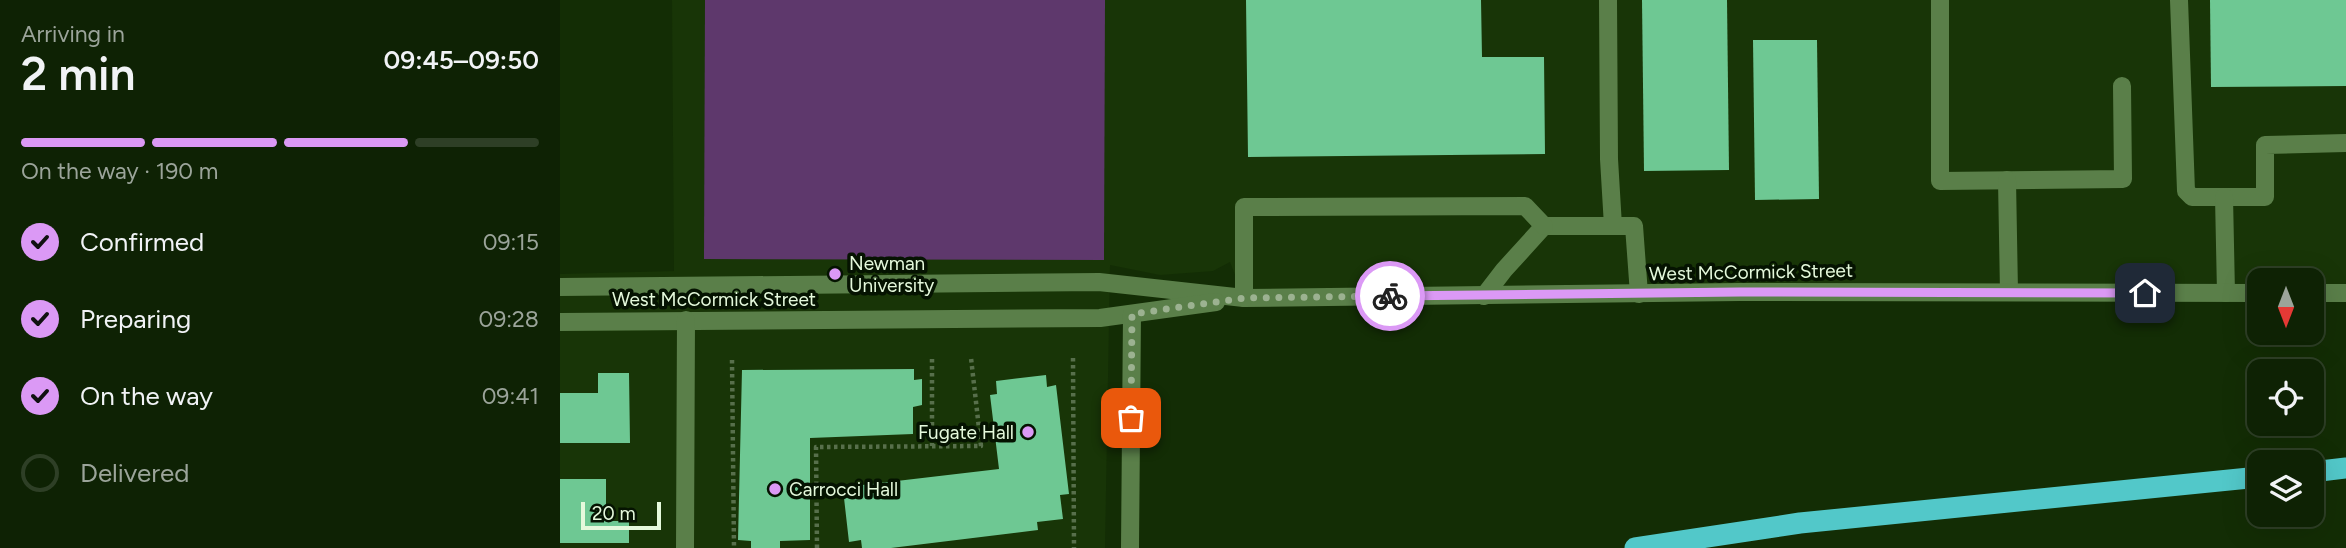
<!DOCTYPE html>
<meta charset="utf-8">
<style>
body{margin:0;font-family:Figtree,sans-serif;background:#172a0e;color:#f1f3f6;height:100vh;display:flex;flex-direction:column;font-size:26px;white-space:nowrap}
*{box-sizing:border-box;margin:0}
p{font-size:23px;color:#9ba49a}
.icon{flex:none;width:38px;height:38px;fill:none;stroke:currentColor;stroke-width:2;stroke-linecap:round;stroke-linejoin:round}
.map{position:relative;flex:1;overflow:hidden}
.drawer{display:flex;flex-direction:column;background:#0e2204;width:560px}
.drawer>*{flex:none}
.needle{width:46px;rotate:180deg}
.fabs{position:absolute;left:1687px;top:268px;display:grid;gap:14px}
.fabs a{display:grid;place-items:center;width:77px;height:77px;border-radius:14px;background:#0e2204;box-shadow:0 7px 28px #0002,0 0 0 2px #2e3f26;font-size:35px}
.scale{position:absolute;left:21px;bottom:18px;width:80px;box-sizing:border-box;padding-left:7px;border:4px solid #e5f9dc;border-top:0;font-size:19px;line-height:24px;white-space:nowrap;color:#e5f9dc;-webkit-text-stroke:5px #051301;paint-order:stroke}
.pin{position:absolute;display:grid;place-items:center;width:60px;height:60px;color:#fff;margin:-30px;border-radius:14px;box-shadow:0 4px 10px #0006}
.courier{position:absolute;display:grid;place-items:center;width:70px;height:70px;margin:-35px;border:5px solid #db99f5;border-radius:50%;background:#fff;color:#222;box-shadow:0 2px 9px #0007}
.headline em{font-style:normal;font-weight:600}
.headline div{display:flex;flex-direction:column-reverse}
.headline{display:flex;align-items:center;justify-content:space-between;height:119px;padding:0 21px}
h1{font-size:46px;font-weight:600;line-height:52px}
.bar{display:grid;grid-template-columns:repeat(4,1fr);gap:10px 7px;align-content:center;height:84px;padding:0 21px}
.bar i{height:9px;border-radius:5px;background:#2e3f26}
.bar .current{background:#db99f5}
.bar p{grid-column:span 4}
ol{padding:0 21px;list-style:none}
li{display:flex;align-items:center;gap:21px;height:77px}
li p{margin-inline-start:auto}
li .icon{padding:7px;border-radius:50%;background:#db99f5;color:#111;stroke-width:4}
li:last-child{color:#9ba49a}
li i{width:38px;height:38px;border:4px solid #2e3f26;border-radius:50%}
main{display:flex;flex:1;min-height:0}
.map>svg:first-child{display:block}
.built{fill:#183507}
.green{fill:#5e386c}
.building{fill:#6ec893}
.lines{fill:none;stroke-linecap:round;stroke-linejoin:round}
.path{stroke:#576f4b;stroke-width:4.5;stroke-dasharray:3.5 3.5;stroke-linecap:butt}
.minor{stroke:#5a7f49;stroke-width:18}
.highway{stroke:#52c8c9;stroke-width:21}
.done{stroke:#9cb291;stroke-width:7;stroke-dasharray:0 12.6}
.route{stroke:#db99f5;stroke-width:9}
.poi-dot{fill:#db99f5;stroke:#051301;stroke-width:2.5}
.labels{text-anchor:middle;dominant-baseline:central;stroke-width:7;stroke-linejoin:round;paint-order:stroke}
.poi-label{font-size:19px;fill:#e5f9dc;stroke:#051301;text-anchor:start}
.street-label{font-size:19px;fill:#e5f9dc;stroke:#051301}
</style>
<main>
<section class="drawer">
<div class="headline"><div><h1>2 min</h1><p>Arriving in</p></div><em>09:45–09:50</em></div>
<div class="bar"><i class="current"></i><i class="current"></i><i class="current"></i><i></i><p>On the way · 190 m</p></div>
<ol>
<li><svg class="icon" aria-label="check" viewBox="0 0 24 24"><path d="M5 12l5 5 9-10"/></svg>Confirmed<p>09:15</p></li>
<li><svg class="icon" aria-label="check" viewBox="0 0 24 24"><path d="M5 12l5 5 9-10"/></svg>Preparing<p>09:28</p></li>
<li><svg class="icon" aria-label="check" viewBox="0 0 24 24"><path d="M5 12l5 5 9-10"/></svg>On the way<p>09:41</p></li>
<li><i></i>Delivered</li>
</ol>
</section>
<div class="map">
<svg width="1786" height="548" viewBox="0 0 1786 548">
<rect width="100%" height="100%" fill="#132d05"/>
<path class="built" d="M112,0H1786V292H1752V280H1699V292L684,298L670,262L653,271L600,275L550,265L545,548H0V274L114,271Z"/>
<path class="green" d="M145,0H545L544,260L144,259Z"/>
<g class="building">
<path d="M686,0H921L922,57H984L985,154L688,157Z"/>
<path d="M1082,0H1167L1169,170L1084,171Z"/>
<path d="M1650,0H1786V86L1651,87Z"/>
<path d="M1193,40H1257L1259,199L1195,200Z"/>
<path d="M354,369V380L362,379V405L353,407V434L250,438V540L220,541V548H191V541L178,540L182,370Z"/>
<path d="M38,373H69L70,443H0V393H38Z"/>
<path d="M486,375L487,387L496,385L509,494L500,495L503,519L477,522L478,530L331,548H302L301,540L289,542L284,498L295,496L294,486L439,469L430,395L437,394L436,381Z"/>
<path d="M0,479H46V521H69V543H0Z"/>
</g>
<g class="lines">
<g class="path">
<path d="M513,358L514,548"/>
<path d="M372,359V446"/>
<path d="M172,360L174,548"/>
<path d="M257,548L256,447L421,446L411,358"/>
</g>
<g class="minor">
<path d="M1048,0L1049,159L1053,226"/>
<path d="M1380,0V181L1563,179L1562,86"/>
<path d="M1619,0L1626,191L1632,197H1705V145L1786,143"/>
<path d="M1447,180L1449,292"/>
<path d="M1664,197L1666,293"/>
<path d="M0,287L539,282L684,298L1180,292L1699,293"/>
<path d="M1752,293H1786"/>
<path d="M924,296L944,270L984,226H1074L1079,294"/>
<path d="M684,298V207L965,206L984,226"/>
<path d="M0,322L540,318L656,302"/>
<path d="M125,548L126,320"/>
<path d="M570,548L572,314"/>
</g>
<g class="highway">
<path d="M1752,472L1786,468"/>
<path d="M1075,548L1240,523L1699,477"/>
</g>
</g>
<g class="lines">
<path class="done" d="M571,418L572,314L684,298L830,296"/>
<path class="route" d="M830,296L1180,292L1585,293"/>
</g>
<g class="poi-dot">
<circle cx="275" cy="274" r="7"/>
<circle cx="468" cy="432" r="7"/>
<circle cx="215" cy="489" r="7"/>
</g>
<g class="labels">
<g class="poi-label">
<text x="289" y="263">Newman<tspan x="289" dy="22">University</tspan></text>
<text x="454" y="432" text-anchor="end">Fugate Hall</text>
<text x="229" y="489">Carrocci Hall</text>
</g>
<g class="street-label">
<text transform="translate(1191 272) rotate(-1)">West McCormick Street</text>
<text x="154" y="299">West McCormick Street</text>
</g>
</g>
</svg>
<div class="fabs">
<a><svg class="needle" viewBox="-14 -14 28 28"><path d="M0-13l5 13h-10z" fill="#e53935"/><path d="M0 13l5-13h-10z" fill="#9ba49a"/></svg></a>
<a><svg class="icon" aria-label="locate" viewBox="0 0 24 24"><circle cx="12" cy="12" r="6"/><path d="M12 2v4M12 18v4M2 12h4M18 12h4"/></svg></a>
<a><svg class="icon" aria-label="layers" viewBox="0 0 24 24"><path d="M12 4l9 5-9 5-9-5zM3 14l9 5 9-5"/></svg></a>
</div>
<div class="scale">20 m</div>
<div class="pin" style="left:571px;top:418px;background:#ea580c"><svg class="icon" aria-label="bag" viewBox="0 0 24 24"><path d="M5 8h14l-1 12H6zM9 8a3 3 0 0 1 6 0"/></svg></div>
<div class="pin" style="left:1585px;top:293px;background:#1f2937"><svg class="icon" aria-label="home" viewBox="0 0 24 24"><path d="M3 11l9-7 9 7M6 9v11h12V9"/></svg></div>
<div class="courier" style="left:830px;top:296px"><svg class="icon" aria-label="bike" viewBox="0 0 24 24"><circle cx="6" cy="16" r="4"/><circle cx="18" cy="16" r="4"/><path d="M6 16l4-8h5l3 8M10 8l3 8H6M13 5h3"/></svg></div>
</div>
</main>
